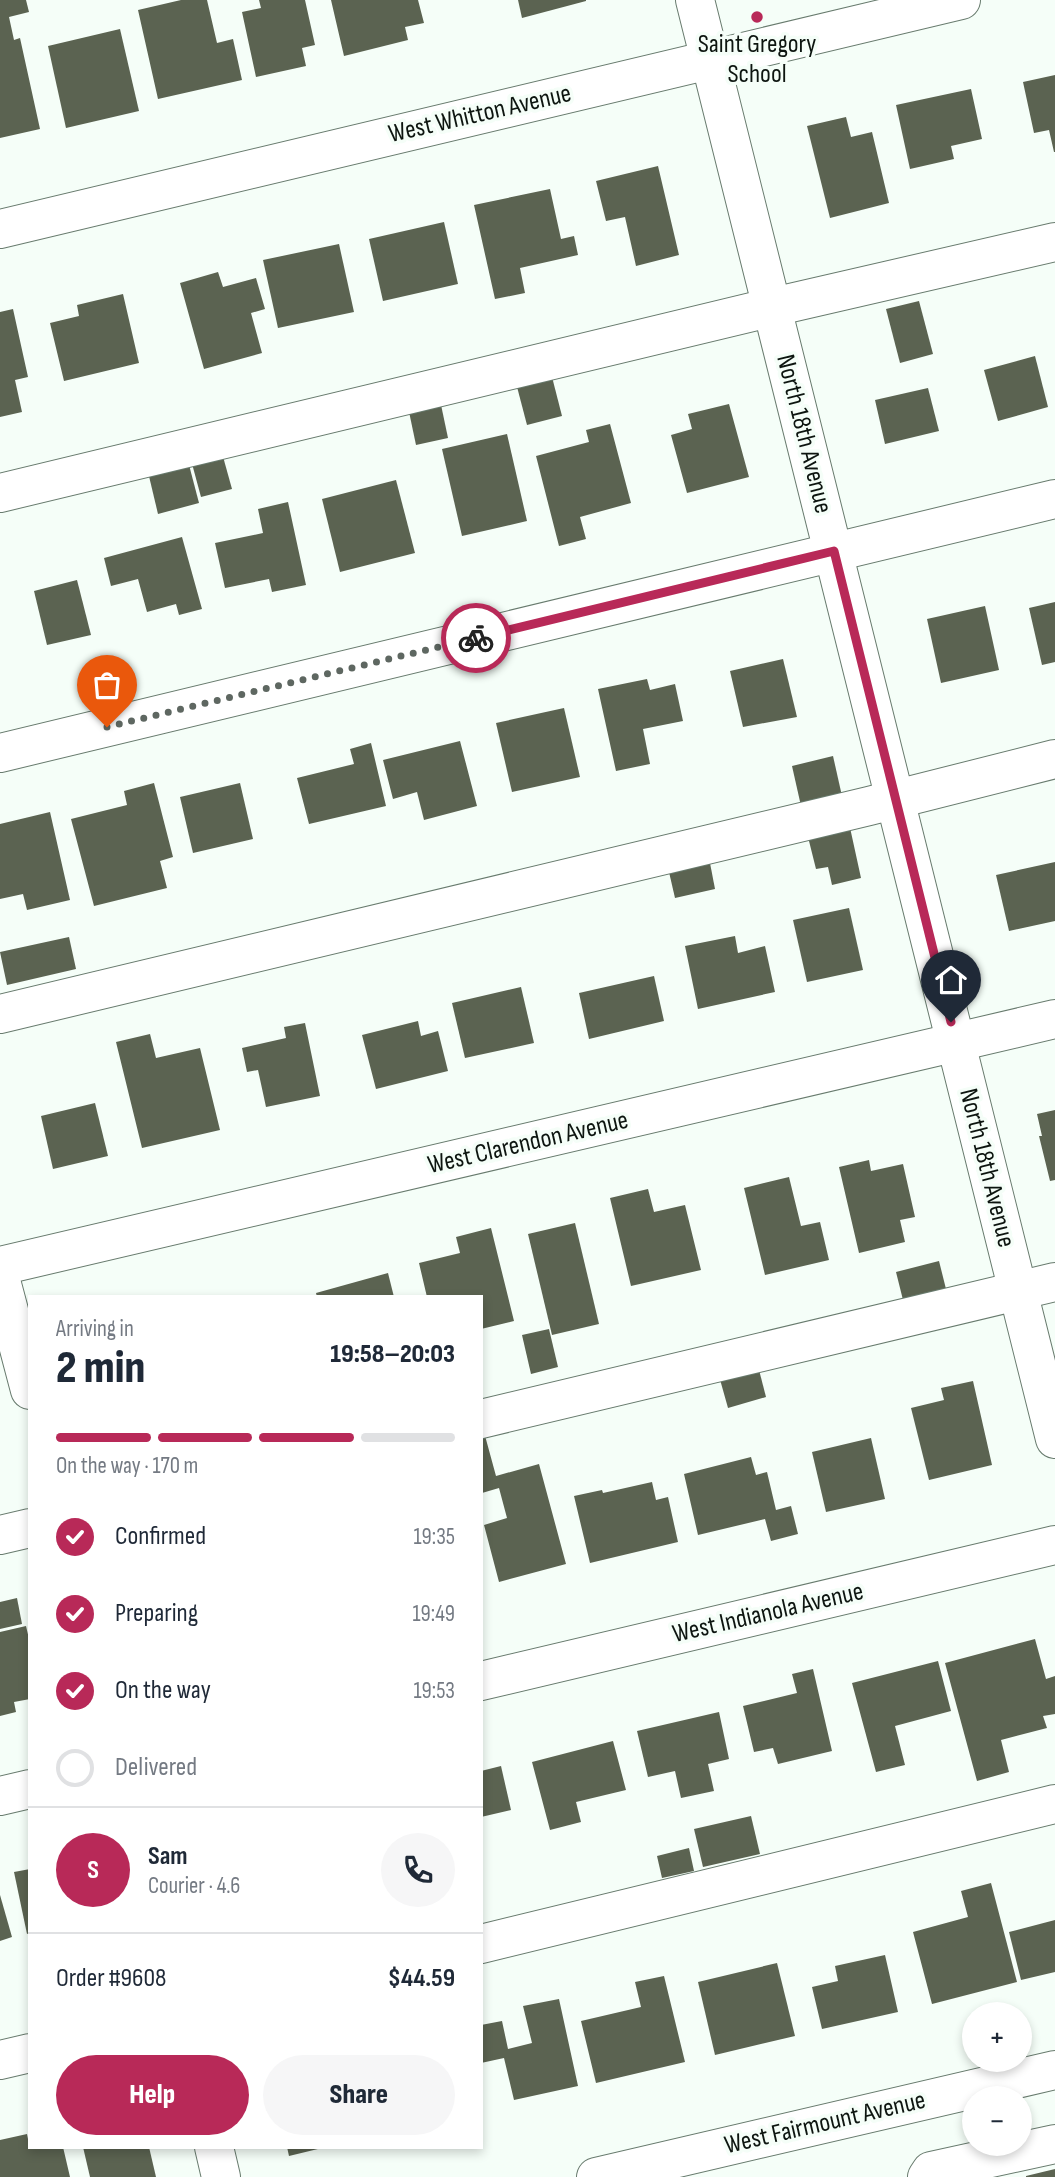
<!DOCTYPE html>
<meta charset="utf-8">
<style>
body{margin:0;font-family:"Sofia Sans Condensed",sans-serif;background:#f6f6f7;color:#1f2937;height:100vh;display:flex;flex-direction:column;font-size:26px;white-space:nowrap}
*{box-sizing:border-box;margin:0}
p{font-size:23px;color:#747a83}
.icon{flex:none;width:38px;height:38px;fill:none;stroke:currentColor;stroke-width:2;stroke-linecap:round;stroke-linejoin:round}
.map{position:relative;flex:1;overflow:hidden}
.panel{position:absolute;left:28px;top:1295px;width:455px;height:854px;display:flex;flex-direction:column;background:#fff;border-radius:0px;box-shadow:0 4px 10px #0003}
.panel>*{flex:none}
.tools{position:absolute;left:962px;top:2002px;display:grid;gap:14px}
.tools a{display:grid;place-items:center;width:70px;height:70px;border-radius:50%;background:#fff;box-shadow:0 4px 10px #0003;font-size:35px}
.pin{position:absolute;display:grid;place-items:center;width:60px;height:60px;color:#fff;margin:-72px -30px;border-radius:50% 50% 50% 0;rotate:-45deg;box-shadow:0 0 7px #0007}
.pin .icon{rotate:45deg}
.courier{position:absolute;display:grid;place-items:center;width:70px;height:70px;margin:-35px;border:5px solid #b82958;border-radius:50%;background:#fff;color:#222;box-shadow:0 2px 9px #0007}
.summary em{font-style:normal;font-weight:800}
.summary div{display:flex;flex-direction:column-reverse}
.summary{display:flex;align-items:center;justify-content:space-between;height:119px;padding:0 28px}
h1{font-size:46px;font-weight:800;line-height:52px}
.bar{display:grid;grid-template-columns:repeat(4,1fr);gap:10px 7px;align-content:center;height:84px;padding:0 28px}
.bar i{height:9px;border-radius:5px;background:#e0e1e3}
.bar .on{background:#b82958}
.bar p{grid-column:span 4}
.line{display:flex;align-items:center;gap:18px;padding:0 28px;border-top:2px solid #e0e1e3}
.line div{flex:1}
.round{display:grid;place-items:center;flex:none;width:74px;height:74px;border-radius:37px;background:#f6f6f7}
ol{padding:0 28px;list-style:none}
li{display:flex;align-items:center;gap:21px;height:77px}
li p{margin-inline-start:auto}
li .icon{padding:7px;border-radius:50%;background:#b82958;color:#fff;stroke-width:4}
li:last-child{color:#747a83}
li i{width:38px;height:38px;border:4px solid #e0e1e3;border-radius:50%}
.action{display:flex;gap:14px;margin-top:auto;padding:14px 28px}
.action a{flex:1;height:80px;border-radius:42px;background:#b82958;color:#fff;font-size:28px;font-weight:800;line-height:80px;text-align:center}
.action a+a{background:#f6f6f7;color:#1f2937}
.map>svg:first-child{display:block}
.building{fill:#5b6351}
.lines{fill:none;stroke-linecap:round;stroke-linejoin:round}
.minor-casing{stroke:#687b6e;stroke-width:40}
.minor{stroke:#fff;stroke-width:38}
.done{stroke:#5e6761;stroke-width:7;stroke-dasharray:0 12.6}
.route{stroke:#b82958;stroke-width:9}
.poi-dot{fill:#b82958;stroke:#f5fef8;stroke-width:2.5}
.labels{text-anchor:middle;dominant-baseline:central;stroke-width:7;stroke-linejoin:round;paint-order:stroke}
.poi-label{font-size:26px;fill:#0d1510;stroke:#f5fef8}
.street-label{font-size:26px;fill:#0d1510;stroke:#f5fef8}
</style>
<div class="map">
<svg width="1055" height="2177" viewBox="0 0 1055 2177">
<rect width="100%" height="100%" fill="#f5fef8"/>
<g class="building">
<path d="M0,0H26L29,12L9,17L14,40L20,38L40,129L0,138Z"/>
<path d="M181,0H207L217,43L233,39L242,80L158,99L138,10Z"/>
<path d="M259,0H305L315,45L302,48L306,66L256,77L242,12L261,8Z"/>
<path d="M331,0H418L424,23L405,27L408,40L344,56Z"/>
<path d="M518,0H586V1L522,18Z"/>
<path d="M120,29L139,111L66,128L48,46Z"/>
<path d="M1055,75V152H1054L1049,130L1034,133L1023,82Z"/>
<path d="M971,89L982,139L951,146L954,159L910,169L896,105Z"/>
<path d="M846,117L851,137L872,132L889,203L830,218L807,126Z"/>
<path d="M658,166L679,255L636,266L625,217L606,221L596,181Z"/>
<path d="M550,189L561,239L574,236L578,255L520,268L525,293L495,299L474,205Z"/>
<path d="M444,222L458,284L383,301L369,239Z"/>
<path d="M339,244L354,312L278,328L263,260Z"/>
<path d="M218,272L223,287L256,278L265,309L251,313L262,353L204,369L180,283Z"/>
<path d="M123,294L139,363L64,381L50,323L79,316L77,305Z"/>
<path d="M919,301L933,354L900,363L886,309Z"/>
<path d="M13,309L28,377L15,380L22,412L0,417V312Z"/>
<path d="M1035,356L1048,407L998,421L984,370Z"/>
<path d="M551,373L562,416L527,425L516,383Z"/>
<path d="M928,388L939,431L885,444L875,400Z"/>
<path d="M440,400L448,438L416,445L408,407Z"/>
<path d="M729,404L749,477L687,493L671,435L692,429L688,414Z"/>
<path d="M610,424L631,503L580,517L586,539L559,546L536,456L589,442L586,430Z"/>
<path d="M507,434L527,521L462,536L442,449Z"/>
<path d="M222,453L232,489L201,497L191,460Z"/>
<path d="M188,461L199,503L158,514L148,472Z"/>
<path d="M396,480L415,553L340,572L322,499Z"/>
<path d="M288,502L306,585L272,592L269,579L225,588L215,543L263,533L258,509Z"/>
<path d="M182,537L202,609L179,615L176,604L147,612L138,579L111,586L104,558Z"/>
<path d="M77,580L91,635L47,645L34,591Z"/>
<path d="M1055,602V662L1042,665L1029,608Z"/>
<path d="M985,606L999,670L941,683L927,619Z"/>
<path d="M783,659L797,717L743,727L730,671Z"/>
<path d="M647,679L650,690L675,684L683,721L643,729L650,764L616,771L598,689Z"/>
<path d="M564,708L580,777L512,792L496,723Z"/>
<path d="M460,741L477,806L424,820L417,792L393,799L383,760Z"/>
<path d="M371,743L386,806L309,824L297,778L354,764L350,749Z"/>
<path d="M833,756L842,796L801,806L792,766Z"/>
<path d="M154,783L173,857L160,861L167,888L94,906L71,819L127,805L124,791Z"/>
<path d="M240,783L253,839L193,853L180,797Z"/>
<path d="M50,812L70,900L27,910L23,894L0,899V824Z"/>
<path d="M849,823L861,878L832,885L828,867L816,869L807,833Z"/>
<path d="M1055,862V921L1009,931L996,875Z"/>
<path d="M710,863L715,889L675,898L669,872Z"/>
<path d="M849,908L863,970L807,982L793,920Z"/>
<path d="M735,936L738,953L765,946L775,992L698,1009L685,946Z"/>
<path d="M69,937L76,969L7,985L0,952Z"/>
<path d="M654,976L664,1021L589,1039L579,993Z"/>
<path d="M521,987L534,1043L465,1058L452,1003Z"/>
<path d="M418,1021L421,1036L438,1031L448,1071L376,1089L362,1035Z"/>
<path d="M305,1023L320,1096L266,1107L258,1070L247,1072L242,1048L286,1038L284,1027Z"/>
<path d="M150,1034L156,1058L200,1048L220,1130L142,1148L116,1042Z"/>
<path d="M95,1103L108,1156L53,1169L41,1116Z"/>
<path d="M1055,1110V1180L1050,1181L1039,1136H1042L1037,1114Z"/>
<path d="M869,1160L871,1171L903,1164L915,1217L900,1220L905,1242L859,1253L839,1167Z"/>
<path d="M789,1177L801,1226L820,1222L829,1260L765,1275L744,1188Z"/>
<path d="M648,1189L654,1212L685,1205L701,1270L631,1286L610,1198Z"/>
<path d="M575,1223L599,1324L552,1335L528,1234Z"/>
<path d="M491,1228L514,1321L481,1329V1297H427L419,1263L460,1253L456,1237Z"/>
<path d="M939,1261L946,1289L903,1300L896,1272Z"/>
<path d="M388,1273L394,1297H317L316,1293Z"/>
<path d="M549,1329L558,1367L531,1374L522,1335Z"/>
<path d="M758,1366L766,1397L728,1408L719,1376Z"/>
<path d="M973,1381L992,1465L929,1480L911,1408L944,1400L941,1388Z"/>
<path d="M481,1432H484L496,1476L539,1464L566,1564L499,1582L484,1525L507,1518L499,1488L482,1493Z"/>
<path d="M871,1438L885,1499L826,1512L812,1452Z"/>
<path d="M751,1457L756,1475L767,1472L776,1510L791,1506L798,1534L771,1541L765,1519L698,1535L684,1474Z"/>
<path d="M652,1482L656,1500L668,1497L678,1542L590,1563L574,1496L602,1490L603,1493Z"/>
<path d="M17,1598L22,1624L0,1629V1602Z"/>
<path d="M26,1626L30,1643V1699L14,1702L16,1712L0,1716V1632Z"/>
<path d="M1035,1639L1046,1679L1055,1676V1714L1043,1716L1047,1728L1001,1740L1009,1772L977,1781L945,1663Z"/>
<path d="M938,1661L951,1711L895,1726L905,1765L876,1772L852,1683Z"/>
<path d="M813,1669L832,1751L778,1764L773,1748L754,1752L743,1706L797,1693L792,1674Z"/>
<path d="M719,1712L729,1759L708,1764L714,1791L681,1798L675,1771L648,1777L637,1731Z"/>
<path d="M613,1741L626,1790L576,1802L581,1822L550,1830L532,1762Z"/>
<path d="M501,1766L511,1810L481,1817V1771Z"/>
<path d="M751,1816L760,1854L703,1867L694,1829Z"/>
<path d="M689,1848L694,1871L662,1878L657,1856Z"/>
<path d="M30,1869V1933L27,1934L14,1872Z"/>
<path d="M991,1883L1017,1982L932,2004L913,1932L968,1917L961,1891Z"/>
<path d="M0,1895L12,1937L0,1941Z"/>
<path d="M1055,1920V1972L1021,1980L1009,1932Z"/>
<path d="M885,1955L898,2012L822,2029L812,1987L838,1981L835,1966Z"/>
<path d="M777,1963L795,2036L715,2055L698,1982Z"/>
<path d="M664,1976L685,2062L596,2083L581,2021L641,2007L635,1982Z"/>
<path d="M559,1999L578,2086L514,2100L504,2058L481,2063V2025L502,2021L508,2049L532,2043L523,2006Z"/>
<path d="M27,2134L30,2149L63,2147L70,2177H0V2140Z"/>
<path d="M83,2147H149L156,2177H90Z"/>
<path d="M287,2147H322V2148L289,2156Z"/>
<path d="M1055,2169V2177H1026V2176Z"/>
</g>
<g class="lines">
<g class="minor-casing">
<g id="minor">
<path d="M695,0L1055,1439"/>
<path d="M0,229L961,0"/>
<path d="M0,493L773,307L1055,242"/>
<path d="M0,753L1055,499"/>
<path d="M0,1014L869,806L1055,759"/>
<path d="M0,1266L1055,1019"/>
<path d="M0,1277L30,1390"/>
<path d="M481,1419L1055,1282"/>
<path d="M0,1535L30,1528"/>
<path d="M481,1681L1055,1545"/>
<path d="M0,1796L30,1789"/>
<path d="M481,1944L1055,1804"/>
<path d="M0,2060L30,2053"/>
<path d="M214,2147L221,2177"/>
<path d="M596,2177L1055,2070"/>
<path d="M927,2177L931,2171L1055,2144"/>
</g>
</g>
<use href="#minor" class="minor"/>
</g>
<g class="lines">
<path class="done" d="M107,727L476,638"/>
<path class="route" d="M476,638L834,551L951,1022"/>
</g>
<circle class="poi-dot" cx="757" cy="17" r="7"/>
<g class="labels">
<g class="poi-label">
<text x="757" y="44">Saint Gregory<tspan x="757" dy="30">School</tspan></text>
</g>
<g class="street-label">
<text transform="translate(480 114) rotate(-13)">West Whitton Avenue</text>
<text transform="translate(804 434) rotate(76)">North 18th Avenue</text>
<text transform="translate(528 1143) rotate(-13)">West Clarendon Avenue</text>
<text transform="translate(987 1168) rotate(76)">North 18th Avenue</text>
<text transform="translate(768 1613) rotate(-13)">West Indianola Avenue</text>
<text transform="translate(825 2123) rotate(-13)">West Fairmount Avenue</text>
</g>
</g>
</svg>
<div class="tools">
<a>+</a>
<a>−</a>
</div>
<div class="pin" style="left:107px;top:727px;background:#ea580c"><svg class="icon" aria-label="bag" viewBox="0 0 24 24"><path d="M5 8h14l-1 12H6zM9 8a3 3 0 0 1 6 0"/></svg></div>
<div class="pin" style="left:951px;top:1022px;background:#1f2937"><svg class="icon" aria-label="home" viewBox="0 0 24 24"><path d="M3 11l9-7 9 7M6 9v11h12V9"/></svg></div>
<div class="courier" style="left:476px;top:638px"><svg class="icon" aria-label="bike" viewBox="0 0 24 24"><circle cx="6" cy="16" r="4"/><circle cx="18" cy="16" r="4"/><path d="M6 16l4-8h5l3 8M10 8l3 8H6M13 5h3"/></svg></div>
<section class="panel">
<div class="summary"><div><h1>2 min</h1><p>Arriving in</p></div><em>19:58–20:03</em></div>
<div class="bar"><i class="on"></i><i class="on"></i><i class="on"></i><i></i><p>On the way · 170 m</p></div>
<ol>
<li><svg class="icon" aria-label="check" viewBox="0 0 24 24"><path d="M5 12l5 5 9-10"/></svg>Confirmed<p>19:35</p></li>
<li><svg class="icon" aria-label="check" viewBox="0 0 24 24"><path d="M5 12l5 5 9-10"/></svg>Preparing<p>19:49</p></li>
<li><svg class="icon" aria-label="check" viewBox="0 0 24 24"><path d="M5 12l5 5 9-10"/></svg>On the way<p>19:53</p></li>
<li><i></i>Delivered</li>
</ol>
<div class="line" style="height:126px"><b class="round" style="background:#b82958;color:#fff">S</b><div><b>Sam</b><p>Courier · 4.6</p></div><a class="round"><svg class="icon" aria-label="phone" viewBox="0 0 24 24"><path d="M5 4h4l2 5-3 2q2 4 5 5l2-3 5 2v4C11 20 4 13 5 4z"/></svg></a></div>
<div class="line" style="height:91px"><div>Order #9608</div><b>$44.59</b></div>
<div class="action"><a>Help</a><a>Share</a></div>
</section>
</div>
